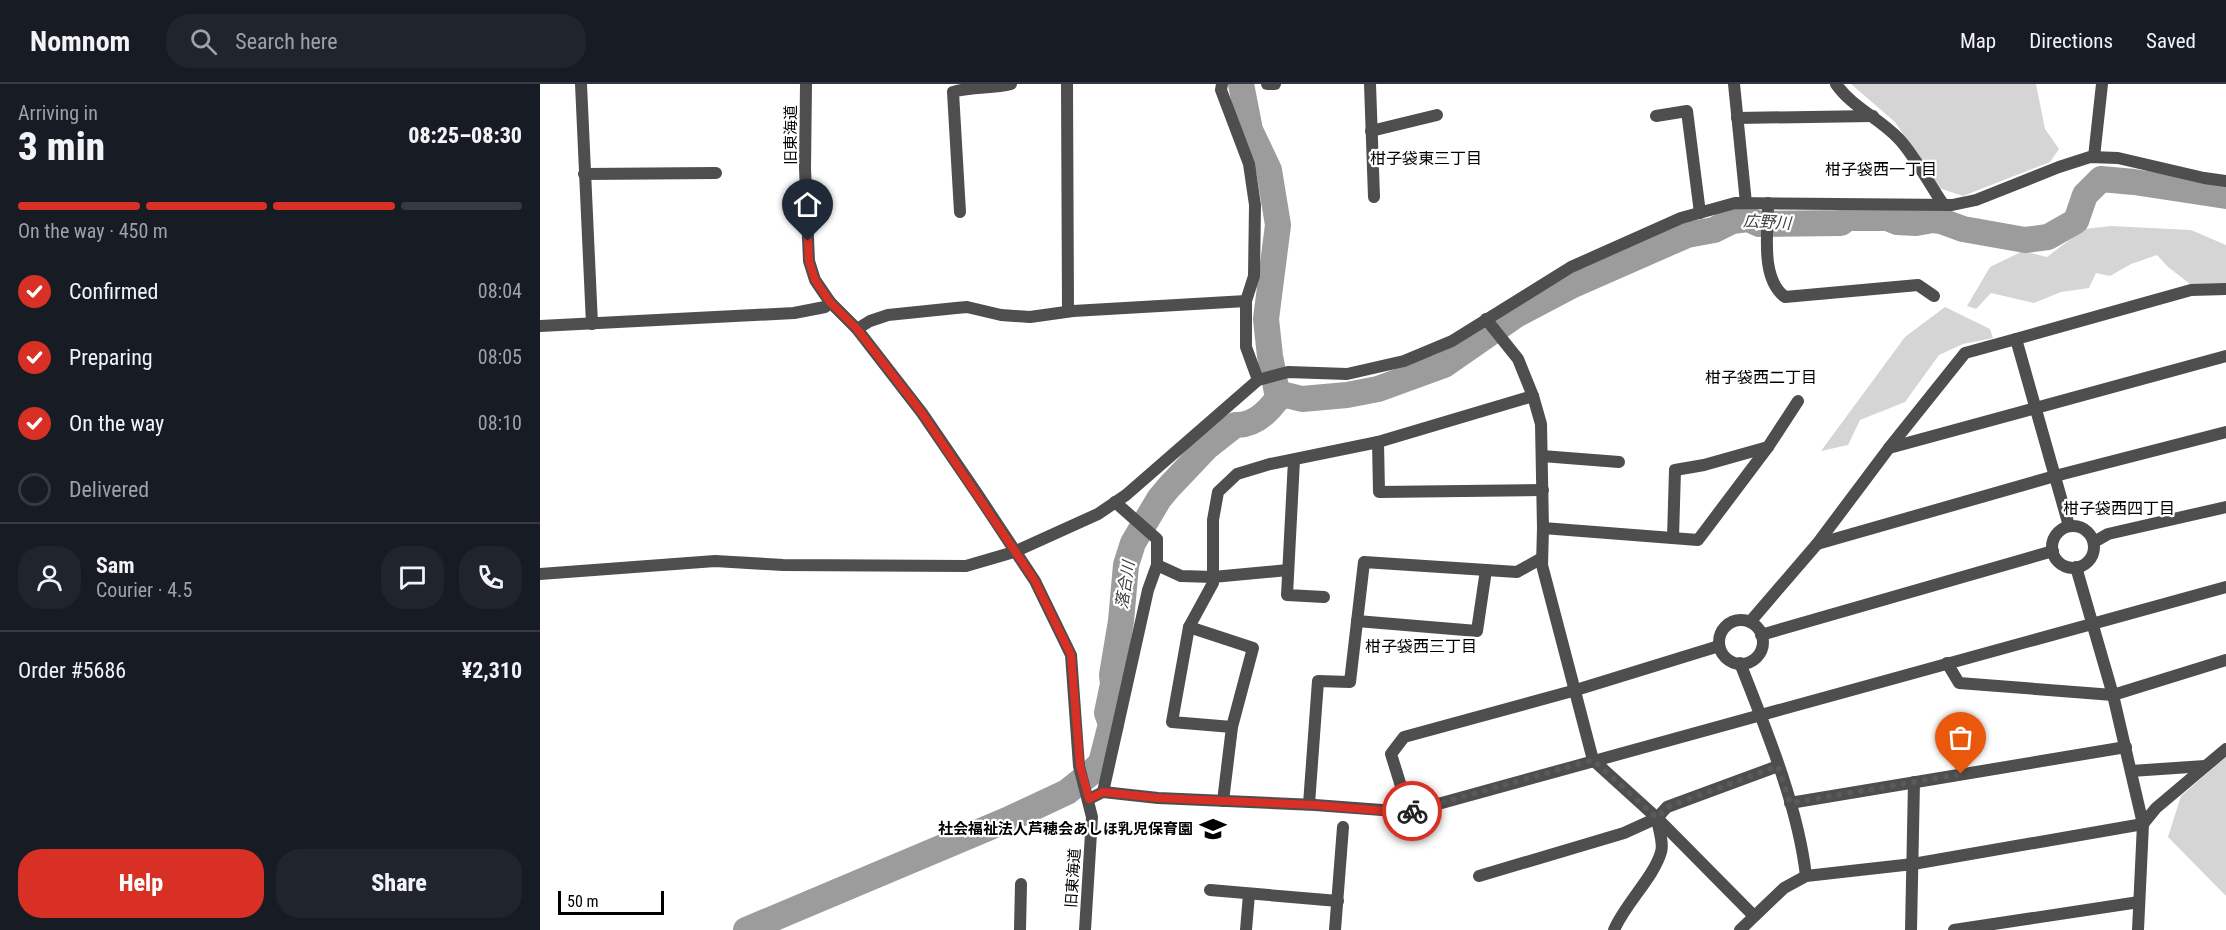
<!DOCTYPE html>
<meta charset="utf-8">
<style>
body{margin:0;font-family:"Roboto Condensed","Noto Sans JP",sans-serif;background:#20242c;color:#f1f3f6;height:100vh;display:flex;flex-direction:column;font-size:22px;white-space:nowrap}
*{box-sizing:border-box;margin:0}
p{font-size:20px;color:#9ea1a6}
.icon{flex:none;width:33px;height:33px;fill:none;stroke:currentColor;stroke-width:2;stroke-linecap:round;stroke-linejoin:round}
.map{position:relative;flex:1;overflow:hidden}
.side{display:flex;flex-direction:column;background:#171b24;width:540px}
.side>*{flex:none}
.scale{position:absolute;left:18px;bottom:15px;width:106px;box-sizing:border-box;padding-left:6px;border:3px solid #000;border-top:0;font-size:16px;line-height:21px;white-space:nowrap;color:#000;-webkit-text-stroke:4px #fff;paint-order:stroke}
.pin{position:absolute;display:grid;place-items:center;width:51px;height:51px;color:#fff;margin:-62px -26px;border-radius:50% 50% 50% 0;rotate:-45deg;box-shadow:0 0 6px #0007}
.pin .icon{rotate:45deg}
.courier{position:absolute;display:grid;place-items:center;width:60px;height:60px;margin:-30px;border:4px solid #d93025;border-radius:50%;background:#fff;color:#222;box-shadow:0 2px 8px #0007}
.headline em{font-style:normal;font-weight:800}
.headline div{display:flex;flex-direction:column-reverse}
.headline{display:flex;align-items:center;justify-content:space-between;height:102px;padding:0 18px}
h1{font-size:39px;font-weight:800;line-height:45px}
.bar{display:grid;grid-template-columns:repeat(4,1fr);gap:9px 6px;align-content:center;height:72px;padding:0 18px}
.bar i{height:8px;border-radius:4px;background:#363941}
.bar .on{background:#d93025}
.bar p{grid-column:span 4}
.line{display:flex;align-items:center;gap:15px;padding:0 18px;border-top:2px solid #363941}
.line div{flex:1}
.round{display:grid;place-items:center;flex:none;width:63px;height:63px;border-radius:24px;background:#20242c}
ol{padding:0 18px;list-style:none}
li{display:flex;align-items:center;gap:18px;height:66px}
li p{margin-inline-start:auto}
li .icon{padding:6px;border-radius:50%;background:#d93025;color:#fff;stroke-width:4}
li:last-child{color:#9ea1a6}
li i{width:33px;height:33px;border:3px solid #363941;border-radius:50%}
.cta{display:flex;gap:12px;margin-top:auto;padding:12px 18px}
.cta a{flex:1;height:69px;border-radius:24px;background:#d93025;color:#fff;font-size:24px;font-weight:800;line-height:69px;text-align:center}
.cta a+a{background:#20242c;color:#f1f3f6}
header{display:flex;align-items:center;gap:36px;box-sizing:border-box;height:84px;padding:0 30px;background:#171b24;border-bottom:2px solid #363941}
header strong{font-size:28px}
nav{display:flex;gap:33px;margin-inline-start:auto;font-size:21px}
.search{width:420px;height:54px;background:#20242c;display:flex;align-items:center;gap:15px;box-sizing:border-box;padding:0 21px;border-radius:24px;color:#9ea1a6;font-size:22px}
main{display:flex;flex:1;min-height:0}
.map>svg:first-child{display:block}
.green{fill:#d5d5d5}
.lines{fill:none;stroke-linecap:round;stroke-linejoin:round}
.river{stroke:#9c9c9c;stroke-width:26}
.minor{stroke:#4e4e4e;stroke-width:12}
.tertiary{stroke:#4e4e4e;stroke-width:12}
.done{stroke:#595959;stroke-width:6;stroke-dasharray:0 10.8}
.route{stroke:#d93025;stroke-width:8}
.labels{text-anchor:middle;dominant-baseline:central;stroke-width:4.5;stroke-linejoin:round;paint-order:stroke}
.street-label{font-size:15px;fill:#000;stroke:#fff}
.poi-label{font-size:15px;font-weight:bold;fill:#000;stroke:#fff;text-anchor:end}
.neighbourhood-label{font-size:16px;fill:#000;stroke:#fff}
.water-label{font-size:16px;font-style:italic;fill:#3d3d3d;stroke:#fff}
</style>
<header>
<strong>Nomnom</strong>
<div class="search"><svg class="icon" aria-label="search" viewBox="0 0 24 24"><circle cx="10" cy="10" r="6"/><path d="M15 15l6 6"/></svg>Search here</div>
<nav><a>Map</a><a>Directions</a><a>Saved</a></nav>
</header>
<main>
<section class="side">
<div class="headline"><div><h1>3 min</h1><p>Arriving in</p></div><em>08:25–08:30</em></div>
<div class="bar"><i class="on"></i><i class="on"></i><i class="on"></i><i></i><p>On the way · 450 m</p></div>
<ol>
<li><svg class="icon" aria-label="check" viewBox="0 0 24 24"><path d="M5 12l5 5 9-10"/></svg>Confirmed<p>08:04</p></li>
<li><svg class="icon" aria-label="check" viewBox="0 0 24 24"><path d="M5 12l5 5 9-10"/></svg>Preparing<p>08:05</p></li>
<li><svg class="icon" aria-label="check" viewBox="0 0 24 24"><path d="M5 12l5 5 9-10"/></svg>On the way<p>08:10</p></li>
<li><i></i>Delivered</li>
</ol>
<div class="line" style="height:108px"><a class="round"><svg class="icon" aria-label="person" viewBox="0 0 24 24"><circle cx="12" cy="8" r="4"/><path d="M4 21q1-7 8-7t8 7"/></svg></a><div><b>Sam</b><p>Courier · 4.5</p></div><a class="round"><svg class="icon" aria-label="chat" viewBox="0 0 24 24"><path d="M4 5h16v11H9l-5 4z"/></svg></a><a class="round"><svg class="icon" aria-label="phone" viewBox="0 0 24 24"><path d="M5 4h4l2 5-3 2q2 4 5 5l2-3 5 2v4C11 20 4 13 5 4z"/></svg></a></div>
<div class="line" style="height:78px"><div>Order #5686</div><b>¥2,310</b></div>
<div class="cta"><a>Help</a><a>Share</a></div>
</section>
<div class="map">
<svg width="1686" height="846" viewBox="0 0 1686 846">
<rect width="100%" height="100%" fill="#fff"/>
<g class="green">
<path d="M1311,0H1496L1505,45L1519,65L1510,78L1423,112L1399,104L1355,38Z"/>
<path d="M1571,142L1651,146L1686,161V200L1654,203L1628,183L1617,171L1591,180L1570,192L1556,189L1549,204L1521,208L1494,219L1451,209L1436,225L1427,222L1450,183L1483,167L1507,173L1544,145Z"/>
<path d="M1405,223L1450,245L1453,254L1423,260L1399,271L1365,318L1320,336L1308,361L1281,367L1365,253Z"/>
<path d="M1686,673V812L1628,753L1641,712Z"/>
</g>
<g class="lines">
<g class="river">
<path d="M738,314L746,311L762,315L807,311L838,305L904,281L976,231L1033,201L1147,151L1174,146L1192,137L1208,135L1219,140L1301,139L1307,134H1347L1357,138L1376,139L1393,136L1401,137L1423,145L1485,156L1508,153L1536,137L1545,111L1561,95L1594,98L1686,112"/>
<path d="M206,846L467,736L527,708L552,688L561,679L571,640L567,629L573,600L572,591L581,537L586,481L593,459L619,415L629,403L667,363L695,341C714,342 728,328 738,314L730,272L726,235L738,141L729,86L710,46L701,0"/>
</g>
<g class="minor">
<path d="M41,0L52,240"/>
<path d="M266,0L265,84L269,177L275,196L290,218L317,245L382,329L438,411L495,497L531,571L539,682L552,733L545,846"/>
<path d="M527,0L528,227"/>
<path d="M682,0L681,6L709,80L715,121L714,192L706,217V263L718,296"/>
<path d="M727,0H735"/>
<path d="M830,0L834,113"/>
<path d="M1194,0L1206,119"/>
<path d="M1296,0C1312,23 1339,34 1359,55C1375,72 1389,100 1403,120"/>
<path d="M1116,32L1147,27L1160,129"/>
<path d="M1197,34L1333,32"/>
<path d="M831,47L897,31"/>
<path d="M1554,73L1562,0"/>
<path d="M44,90L176,89"/>
<path d="M1228,119C1228,148 1220,194 1245,213L1378,201L1394,212"/>
<path d="M420,128L413,8C433,2 452,5 471,0"/>
<path d="M946,235L978,275L993,312L1001,340L1003,444L1002,481L1053,676L1117,734L1214,832"/>
<path d="M317,245L330,237L348,231L416,224L427,223L461,231L490,233L533,227L706,217"/>
<path d="M1476,255L1651,206L1686,205"/>
<path d="M838,358L839,408L1003,406"/>
<path d="M1349,364L1686,272"/>
<path d="M1002,372L1079,378"/>
<path d="M754,376L747,511L784,513"/>
<path d="M575,418L617,455V481L641,492L673,493L748,486"/>
<circle cx="1533" cy="463" r="21"/>
<path d="M1003,444L1158,456L1228,363L1258,317"/>
<path d="M1133,454L1135,386L1164,381L1228,363"/>
<path d="M1554,458L1568,450L1686,423"/>
<path d="M1277,460L1515,392L1686,348"/>
<path d="M1536,483L1573,611L1603,740L1598,846"/>
<path d="M0,490L175,477L243,481L426,482L474,468L558,430L586,411L718,296L748,288L807,290L864,277L912,257L1031,183L1141,134L1195,119L1412,121L1436,116L1519,83L1550,73L1578,74L1664,94L1686,97"/>
<circle cx="1201" cy="558" r="22"/>
<path d="M817,537L937,547L946,486"/>
<path d="M1210,538L1277,460L1349,364L1425,269L1476,255L1529,442"/>
<path d="M649,543L713,564L692,643L683,717"/>
<path d="M1221,551L1513,467"/>
<path d="M1200,579C1226,645 1258,722 1266,792"/>
<path d="M1407,579L1419,599L1573,611L1686,576"/>
<path d="M692,643L632,638L649,543L673,499V436L678,408L697,390L730,380L838,358L993,312"/>
<path d="M1591,687L1665,682"/>
<path d="M563,708L608,506L617,481"/>
<path d="M549,715L563,708L618,714L775,721L869,728L1686,503"/>
<path d="M1250,719L1586,663"/>
<path d="M769,720L778,597L810,598L824,478L977,488L1002,474"/>
<path d="M869,728L851,670L864,653L1036,606L1179,562"/>
<path d="M939,792L1084,749L1117,734L1127,723L1238,682"/>
<path d="M670,806L798,817"/>
<path d="M480,846L481,800"/>
<path d="M706,846L709,810"/>
<path d="M795,846L803,743"/>
<path d="M1074,846C1085,820 1114,793 1121,768C1124,759 1118,744 1117,734"/>
<path d="M1200,846L1244,804L1266,792L1373,780L1603,740L1616,724L1686,665"/>
<path d="M1371,846L1374,698"/>
<path d="M1414,846L1599,818"/>
</g>
<path class="tertiary" d="M0,242L254,229L285,223L290,218"/>
</g>
<g class="lines">
<path class="done" d="M872,727L1053,676L1117,734L1127,723L1238,682L1250,719L1421,690"/>
<path class="route" d="M268,157L269,177L275,196L290,218L317,245L382,329L495,497L531,571L540,682L549,715L563,708L618,714L775,721L857,728L872,727"/>
</g>
<defs>
<g id="school-bare" transform="scale(2.07)"><path d="M0-5L7-2L0 1L-7-2ZM-4 1L0 2.5L4 1V4Q0 6-4 4Z" fill="#000" stroke="#fff" stroke-width="2.5" paint-order="stroke"/></g>
</defs>
<g fill-rule="evenodd">
<use href="#school-bare" x="673" y="745"/>
</g>
<g class="labels">
<g class="street-label">
<text transform="translate(251 51) rotate(-90)">旧東海道</text>
<text transform="translate(533 794) rotate(-86)">旧東海道</text>
</g>
<g class="poi-label">
<text x="653" y="745">社会福祉法人芦穂会あしほ乳児保育園</text>
</g>
<g class="neighbourhood-label">
<text x="886" y="74">柑子袋東三丁目</text>
<text x="1341" y="85">柑子袋西一丁目</text>
<text x="1221" y="293">柑子袋西二丁目</text>
<text x="1579" y="424">柑子袋西四丁目</text>
<text x="881" y="562">柑子袋西三丁目</text>
</g>
<g class="water-label">
<text transform="translate(1227 138) rotate(3)">広野川</text>
<text transform="translate(585 501) rotate(-81)">落合川</text>
</g>
</g>
</svg>
<div class="scale">50 m</div>
<div class="pin" style="left:1421px;top:690px;background:#ea580c"><svg class="icon" aria-label="bag" viewBox="0 0 24 24"><path d="M5 8h14l-1 12H6zM9 8a3 3 0 0 1 6 0"/></svg></div>
<div class="pin" style="left:268px;top:157px;background:#1f2937"><svg class="icon" aria-label="home" viewBox="0 0 24 24"><path d="M3 11l9-7 9 7M6 9v11h12V9"/></svg></div>
<div class="courier" style="left:872px;top:727px"><svg class="icon" aria-label="bike" viewBox="0 0 24 24"><circle cx="6" cy="16" r="4"/><circle cx="18" cy="16" r="4"/><path d="M6 16l4-8h5l3 8M10 8l3 8H6M13 5h3"/></svg></div>
</div>
</main>
